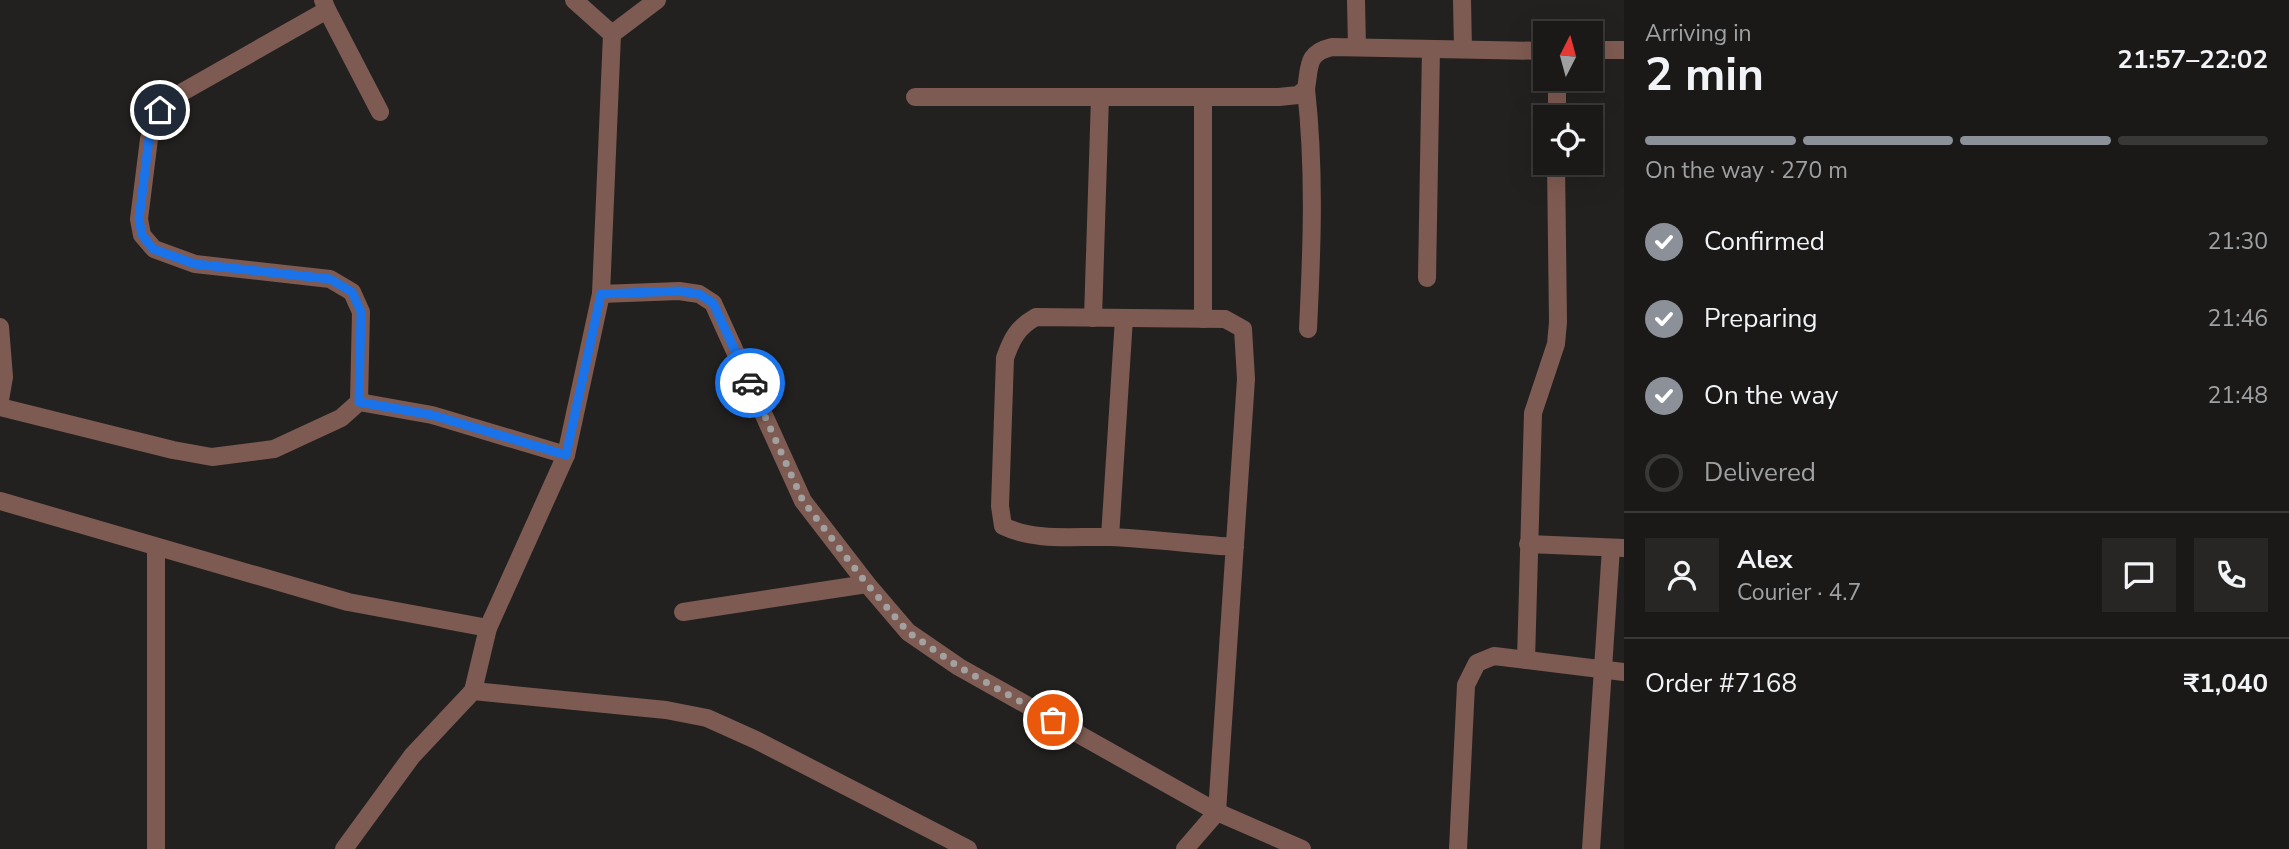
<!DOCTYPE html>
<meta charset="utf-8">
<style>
body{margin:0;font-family:"Nunito Sans",sans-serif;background:#272625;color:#f1f3f6;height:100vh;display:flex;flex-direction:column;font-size:26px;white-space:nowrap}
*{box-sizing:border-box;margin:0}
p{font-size:23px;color:#9fa0a2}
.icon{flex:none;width:38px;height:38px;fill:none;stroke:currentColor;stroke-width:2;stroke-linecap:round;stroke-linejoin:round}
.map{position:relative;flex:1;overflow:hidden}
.details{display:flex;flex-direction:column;background:#1a1918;width:665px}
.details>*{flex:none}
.needle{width:46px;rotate:6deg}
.buttons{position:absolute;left:1533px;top:21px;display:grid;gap:14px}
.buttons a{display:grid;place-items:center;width:70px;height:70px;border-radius:0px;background:#1a1918;box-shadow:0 7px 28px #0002,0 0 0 2px #383837;font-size:35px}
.pin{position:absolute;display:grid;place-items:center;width:60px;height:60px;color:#fff;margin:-30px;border:4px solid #fff;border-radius:50%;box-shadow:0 2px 7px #0007}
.courier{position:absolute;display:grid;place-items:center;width:70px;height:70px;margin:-35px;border:5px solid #1a73e8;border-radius:50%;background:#fff;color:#222;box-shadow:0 2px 9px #0007}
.overview em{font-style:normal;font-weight:700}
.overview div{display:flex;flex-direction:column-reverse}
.overview{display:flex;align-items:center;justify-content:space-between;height:119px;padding:0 21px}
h1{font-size:46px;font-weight:700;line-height:52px}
.bar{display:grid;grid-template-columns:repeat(4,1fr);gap:10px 7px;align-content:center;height:84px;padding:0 21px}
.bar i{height:9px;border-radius:5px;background:#383837}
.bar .current{background:#8c9099}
.bar p{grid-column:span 4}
.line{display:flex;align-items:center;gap:18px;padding:0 21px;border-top:2px solid #383837}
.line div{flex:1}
.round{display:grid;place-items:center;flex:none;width:74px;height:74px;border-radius:0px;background:#272625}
ol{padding:0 21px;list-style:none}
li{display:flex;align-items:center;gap:21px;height:77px}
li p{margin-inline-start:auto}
li .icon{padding:7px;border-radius:50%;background:#8c9099;color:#fff;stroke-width:4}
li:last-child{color:#9fa0a2}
li i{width:38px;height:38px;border:4px solid #383837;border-radius:50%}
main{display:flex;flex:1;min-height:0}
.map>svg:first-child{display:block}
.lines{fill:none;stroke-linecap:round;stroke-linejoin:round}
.street{stroke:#7e5b52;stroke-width:18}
.done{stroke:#a3a1a0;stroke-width:7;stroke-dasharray:0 12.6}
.route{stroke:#1a73e8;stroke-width:9}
</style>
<main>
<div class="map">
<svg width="1624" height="849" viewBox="0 0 1624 849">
<rect width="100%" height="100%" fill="#232120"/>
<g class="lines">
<g class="street">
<path d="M323,0L327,10L179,94L160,110L149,139L139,219L142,235L154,249L195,264L330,279L352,292L361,312L359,402"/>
<path d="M574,0L612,34"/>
<path d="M1356,0L1357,47"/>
<path d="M1462,0L1463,49"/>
<path d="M327,10L380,112"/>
<path d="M1591,50H1624"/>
<path d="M1306,89C1315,171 1312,247 1308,329"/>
<path d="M915,97H1279L1298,95L1306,89C1310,66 1306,53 1332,47L1545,51"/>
<path d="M1203,97V319"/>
<path d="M1557,117V79"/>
<path d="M1427,278L1431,49"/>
<path d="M601,294L679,291L699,294L713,303L803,501L867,584L908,632L959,667L1217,812L1302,849"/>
<path d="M1093,318L1100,97"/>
<path d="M0,327L4,377L0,400"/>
<path d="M0,407L173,450L212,457L274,449L341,418L359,402L432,415L566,455"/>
<path d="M0,501L348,602L488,628"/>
<path d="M1110,537L1124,318"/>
<path d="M1528,544L1624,548"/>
<path d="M156,548V849"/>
<path d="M683,612L867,584"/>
<path d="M1526,660L1533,413L1556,344L1558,322L1556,163"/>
<path d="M473,691L666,710L707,718L756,740L968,849"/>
<path d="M344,849L412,756L473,691L488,628L566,455L601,294L612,34L657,0"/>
<path d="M1185,849L1217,812L1246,379L1243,329L1225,319L1036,317C1018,327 1012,338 1005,358L1000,506L1003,526C1036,542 1074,536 1110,537C1151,539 1193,544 1235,547"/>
<path d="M1458,849L1466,685L1477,663L1494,656L1624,672"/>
<path d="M1591,849L1611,548"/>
</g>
</g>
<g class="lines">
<path class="done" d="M750,383L803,501L867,584L908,632L959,667L1053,720"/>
<path class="route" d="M160,110L149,139L139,219L142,235L153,249L195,264L330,279L352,292L361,312L359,402L432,415L566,455L601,294L679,291L699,294L713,303L750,383"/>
</g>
</svg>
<div class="buttons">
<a><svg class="needle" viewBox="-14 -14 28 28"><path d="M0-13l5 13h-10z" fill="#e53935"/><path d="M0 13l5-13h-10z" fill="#9fa0a2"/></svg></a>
<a><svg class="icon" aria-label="locate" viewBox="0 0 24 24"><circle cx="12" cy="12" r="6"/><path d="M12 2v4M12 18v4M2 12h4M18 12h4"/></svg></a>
</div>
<div class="pin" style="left:1053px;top:720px;background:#ea580c"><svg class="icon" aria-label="bag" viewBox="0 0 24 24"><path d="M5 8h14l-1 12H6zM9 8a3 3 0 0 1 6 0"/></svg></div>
<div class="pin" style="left:160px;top:110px;background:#1f2937"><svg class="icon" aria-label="home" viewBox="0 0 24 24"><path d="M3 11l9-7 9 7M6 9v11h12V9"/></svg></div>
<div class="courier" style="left:750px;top:383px"><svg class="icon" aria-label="car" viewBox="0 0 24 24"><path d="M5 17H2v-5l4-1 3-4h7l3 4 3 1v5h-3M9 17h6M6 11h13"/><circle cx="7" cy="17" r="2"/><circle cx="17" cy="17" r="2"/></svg></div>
</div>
<section class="details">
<div class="overview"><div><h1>2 min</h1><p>Arriving in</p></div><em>21:57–22:02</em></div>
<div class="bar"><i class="current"></i><i class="current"></i><i class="current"></i><i></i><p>On the way · 270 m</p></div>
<ol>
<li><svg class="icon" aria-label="check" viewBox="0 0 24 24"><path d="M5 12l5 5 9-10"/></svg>Confirmed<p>21:30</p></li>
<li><svg class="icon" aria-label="check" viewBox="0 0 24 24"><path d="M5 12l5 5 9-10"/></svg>Preparing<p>21:46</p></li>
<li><svg class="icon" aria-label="check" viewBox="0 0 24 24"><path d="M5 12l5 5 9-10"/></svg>On the way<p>21:48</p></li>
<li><i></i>Delivered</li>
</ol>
<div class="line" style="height:126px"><a class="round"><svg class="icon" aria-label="person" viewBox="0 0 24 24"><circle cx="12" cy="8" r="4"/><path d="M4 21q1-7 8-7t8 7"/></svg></a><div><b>Alex</b><p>Courier · 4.7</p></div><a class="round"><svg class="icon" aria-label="chat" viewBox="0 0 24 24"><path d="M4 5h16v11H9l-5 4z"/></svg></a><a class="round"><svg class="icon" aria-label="phone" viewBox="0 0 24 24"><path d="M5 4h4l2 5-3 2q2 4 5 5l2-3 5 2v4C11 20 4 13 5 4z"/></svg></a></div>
<div class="line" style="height:91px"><div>Order #7168</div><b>₹1,040</b></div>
</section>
</main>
